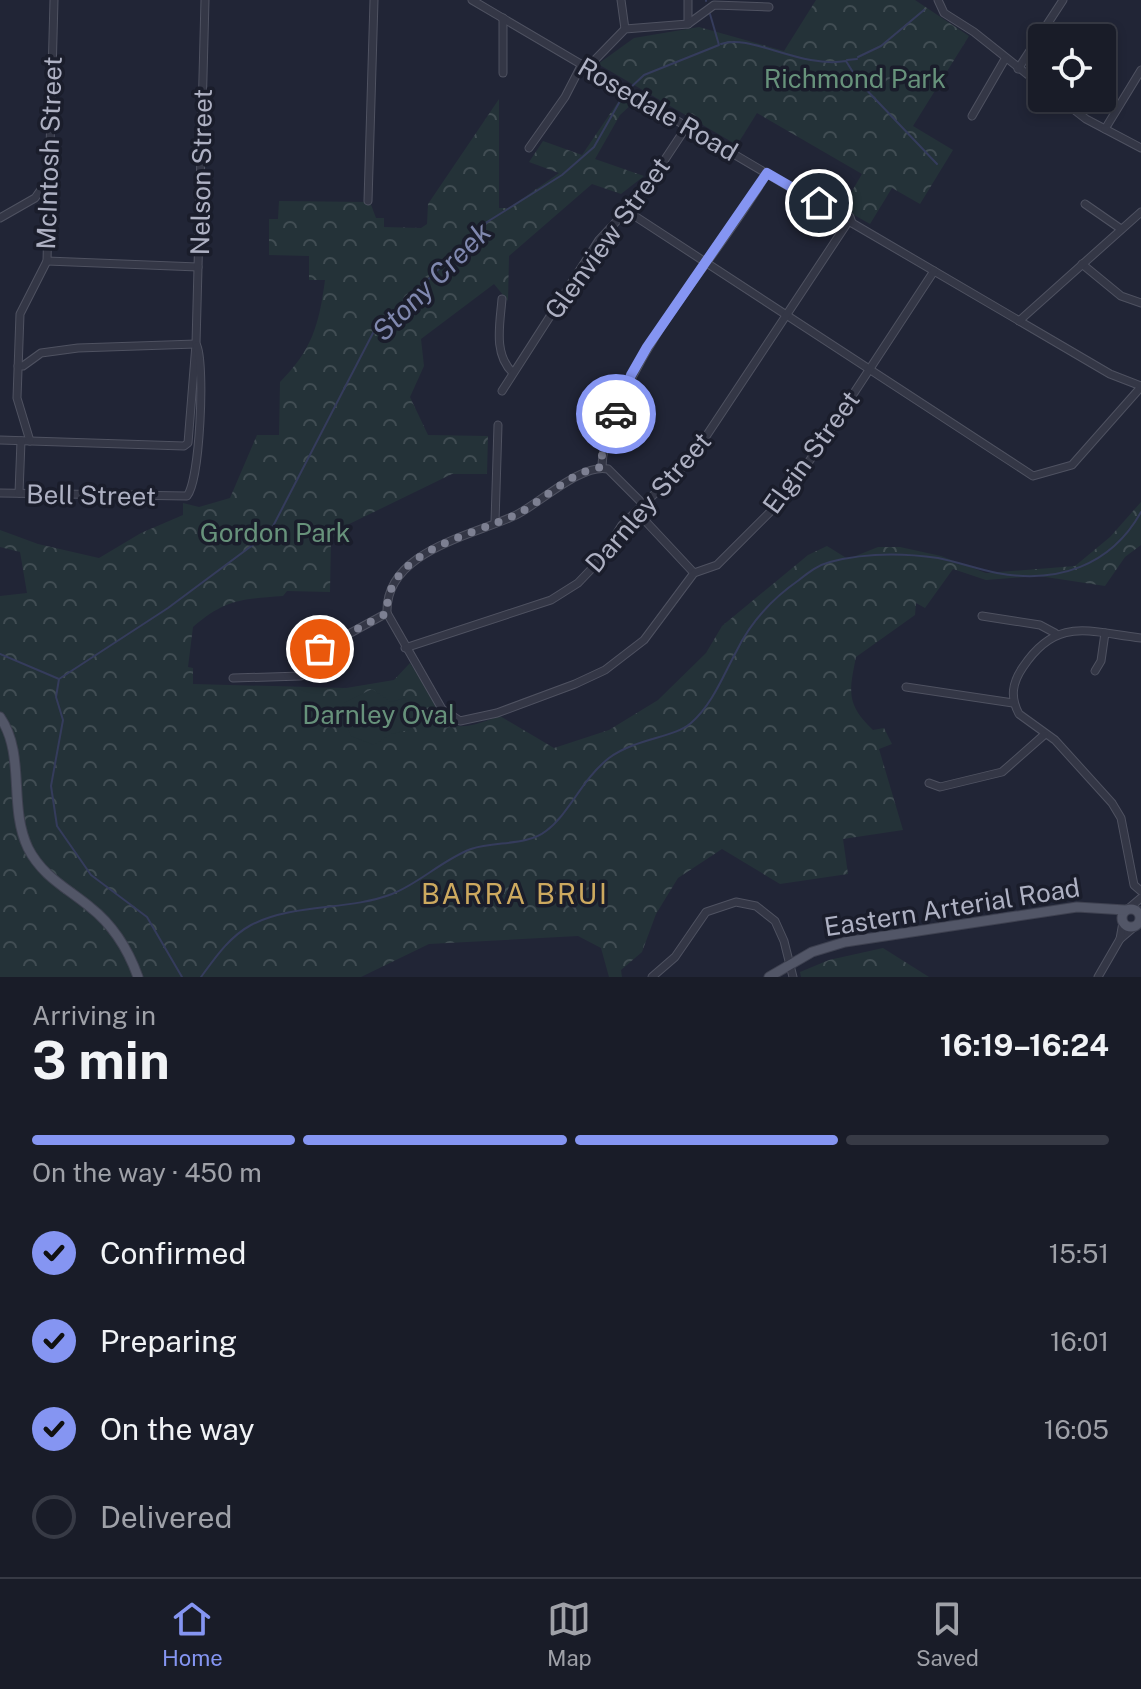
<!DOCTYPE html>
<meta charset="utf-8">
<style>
body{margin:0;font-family:"Public Sans",sans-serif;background:#222530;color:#f1f3f6;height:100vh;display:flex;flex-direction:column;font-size:30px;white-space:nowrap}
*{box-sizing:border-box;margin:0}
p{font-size:26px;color:#9fa1a8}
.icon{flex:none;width:44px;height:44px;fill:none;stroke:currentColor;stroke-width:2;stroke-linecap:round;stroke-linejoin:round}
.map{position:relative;height:977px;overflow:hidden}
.details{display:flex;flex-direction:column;background:#191c28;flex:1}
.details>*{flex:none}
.buttons{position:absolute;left:1028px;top:24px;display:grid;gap:16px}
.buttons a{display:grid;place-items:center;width:88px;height:88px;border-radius:8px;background:#191c28;box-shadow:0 4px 12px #0003,0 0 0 2px #373a45;font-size:40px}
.pin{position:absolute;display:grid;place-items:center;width:68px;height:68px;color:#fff;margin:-34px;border:4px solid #fff;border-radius:50%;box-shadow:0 2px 8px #0007}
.courier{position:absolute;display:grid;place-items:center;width:80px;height:80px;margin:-40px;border:6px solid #8595f2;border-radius:50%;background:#fff;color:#222;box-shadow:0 2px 10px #0007}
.headline em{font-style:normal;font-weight:700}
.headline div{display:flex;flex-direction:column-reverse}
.headline{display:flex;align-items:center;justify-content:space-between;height:136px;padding:0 32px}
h1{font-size:52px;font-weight:700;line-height:60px}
.bar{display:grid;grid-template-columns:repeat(4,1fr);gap:12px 8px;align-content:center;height:96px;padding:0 32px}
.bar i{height:10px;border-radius:6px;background:#373a45}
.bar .selected{background:#8595f2}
.bar p{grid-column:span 4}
ol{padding:0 32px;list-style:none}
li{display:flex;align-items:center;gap:24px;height:88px}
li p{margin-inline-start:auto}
li .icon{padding:8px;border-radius:50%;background:#8595f2;color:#111;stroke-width:4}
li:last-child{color:#9fa1a8}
li i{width:44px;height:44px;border:4px solid #373a45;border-radius:50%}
.dock{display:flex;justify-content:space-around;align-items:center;height:112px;border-top:2px solid #373a45;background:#191c28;font-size:22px;color:#9fa1a8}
.dock a{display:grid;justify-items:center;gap:4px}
.dock .selected{color:#8595f2}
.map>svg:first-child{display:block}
.forest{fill:url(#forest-crowns)}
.pitch{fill:#243238}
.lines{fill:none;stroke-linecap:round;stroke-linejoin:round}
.stream{stroke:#353c5c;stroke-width:2}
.minor-casing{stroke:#4f5261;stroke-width:9}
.major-casing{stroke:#3e4150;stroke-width:11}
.minor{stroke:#343746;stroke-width:7}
.major{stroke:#525667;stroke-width:9}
.done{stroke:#7d8092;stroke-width:8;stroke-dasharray:0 14.4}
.route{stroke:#8595f2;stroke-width:10}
.labels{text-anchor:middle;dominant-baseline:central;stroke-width:7;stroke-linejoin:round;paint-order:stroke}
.park-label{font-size:26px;fill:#67927b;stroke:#1a1d2b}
.street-label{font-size:26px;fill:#aeb1c3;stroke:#1a1d2b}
.water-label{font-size:28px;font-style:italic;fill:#8088af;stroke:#1a1d2b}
.neighbourhood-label{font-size:28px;letter-spacing:2px;fill:#cda95f;stroke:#1a1d2b}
</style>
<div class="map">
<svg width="1141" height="977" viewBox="0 0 1141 977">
<defs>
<pattern id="forest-crowns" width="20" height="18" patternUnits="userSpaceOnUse" patternTransform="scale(2)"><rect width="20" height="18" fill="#243238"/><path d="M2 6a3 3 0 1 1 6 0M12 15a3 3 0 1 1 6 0" fill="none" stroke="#414d53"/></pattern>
</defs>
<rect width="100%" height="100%" fill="#212536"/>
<g class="forest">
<path d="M816,0H915L969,36L913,126L953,150L920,204L892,188L870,224L842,208L862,174L757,113L737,145L598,64L634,38L699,27L784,51Z"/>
<path d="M622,96L633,103L620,115L595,159L644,176L621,194L592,184L509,256L508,301L494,284L421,339L424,366L410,397L428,435L488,436L487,474H452L341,528L331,540L330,592L287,591L283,596C242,599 225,599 193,627L188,667L193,668V684L346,688L394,680L410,663L439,709L440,721C462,732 479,723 500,716L554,748L609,730L658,700L706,653L722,626L808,555L827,546L848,559L878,547H900L941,556L986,573L1075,566L1110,537L1141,502V545L1125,557L1105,586L1039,576L986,580L953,569L925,608L916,603L915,615L856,657C849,692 846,704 873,730L884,728L892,744L879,749L903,830L843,839L848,874L780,884L722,849L678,878L656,914L642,952L621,970L622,977H609L601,948L578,936L429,944L361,977H0V596L27,593L20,552L0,547V530L38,544L99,558L141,533L183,515V503L199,507L230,498L257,435H279L280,382C312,350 319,325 325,280H309V256L269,255V219H278L279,201L370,202L376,218H384V227L421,228L427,224L428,204L499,99V208H509L559,173L529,162L543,141L582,155Z"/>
<path d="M883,948L929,977H801L800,972L829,960Z"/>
</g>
<path class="pitch" d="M372,689L391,702L405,698L413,729L391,734L374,745L351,736L344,721V703Z"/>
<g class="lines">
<g class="stream">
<path d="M706,0V1"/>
<path d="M721,44C750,33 801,69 846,61L859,82L937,164"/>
<path d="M858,57L881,46L924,10"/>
<path d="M847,60L857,59"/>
<path d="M629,89L644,75L719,45L710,14"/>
<path d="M0,654L59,679L56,697L63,720L51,786L57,826L91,875L147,917L182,977"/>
<path d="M59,679L168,608L270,532L373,333L487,222L562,175L594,147L624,94"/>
<path d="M201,977C215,958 229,937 251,925C294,903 348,911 392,894C420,883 442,860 471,849C495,841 527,846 546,831C570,813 581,780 609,758C636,738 674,738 691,723C712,705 723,676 736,652C750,623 773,598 799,580C809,572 818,565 830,562C864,553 903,553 938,558C958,562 977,569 997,573C1057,584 1111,566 1141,512"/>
</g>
<g class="minor-casing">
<g id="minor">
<path d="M472,0L844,219L850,217L852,223"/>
<path d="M621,0L625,29"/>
<path d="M938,0L944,13L974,32L1042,86"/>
<path d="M503,18V73"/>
<path d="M688,24V0"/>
<path d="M588,67L625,29L688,24L714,5L769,7"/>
<path d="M1018,69L1063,0"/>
<path d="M1059,98L1086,119L1141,148"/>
<path d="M972,116L1005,59"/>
<path d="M1105,129L1141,70"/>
<path d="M529,148L565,97L582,64"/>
<path d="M368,201L374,0"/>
<path d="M1085,204L1121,229"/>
<path d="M624,209L1033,476L1072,465L1141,387"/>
<path d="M0,218L35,198L47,181"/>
<path d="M852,223L1110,374L1141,386"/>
<path d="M47,261L198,267"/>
<path d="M1082,264L1121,296L1141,303"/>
<path d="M502,299C500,324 493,354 513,373"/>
<path d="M1019,321L1141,212"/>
<path d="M18,366H23L41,353L78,348L196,344"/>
<path d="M502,391L599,240L642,194L687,126"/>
<path d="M0,440L184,446L188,443L196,344L205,0"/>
<path d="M30,441L17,398L20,314L47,261L54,0"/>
<path d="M602,467C602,448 610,432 616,414C650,323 719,256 767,173"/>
<path d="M0,493L187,496C200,480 205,367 197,346"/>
<path d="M19,493L21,441"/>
<path d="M636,511L694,573"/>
<path d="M495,522L498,425"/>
<path d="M387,613L442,709L460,721L497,713L575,684L605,670L644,640L694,573L717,565L787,495L934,271"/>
<path d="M982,616L1040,625L1055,633"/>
<path d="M1141,638C1088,632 1057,616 1023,667C1012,683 1010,697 1019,714L1055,740L1112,803L1121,818L1134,885L1141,891"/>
<path d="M405,648L551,600L578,583L600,560L622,525L691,459L846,225"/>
<path d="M1095,671L1101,661L1105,633"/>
<path d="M233,678L301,676L314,653L387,613C385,551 472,536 516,515C540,503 582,463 608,469L643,504"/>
<path d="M906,687L1013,703"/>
<path d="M929,783L940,787L1002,772L1044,735"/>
<path d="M1128,909L1141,898"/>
<path d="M1140,913L1141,911"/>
<path d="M1120,939L1134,927"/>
<path d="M652,977L675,957L706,912L736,902L756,906L775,921L784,941L793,977"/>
<path d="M1098,977L1120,939L1123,922"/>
</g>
</g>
<g class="major-casing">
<g id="major">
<path d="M0,717C26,755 8,806 28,848C42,876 67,888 90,907C113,925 128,949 138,977"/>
<circle cx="1131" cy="918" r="9"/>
<path d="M769,977L812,952L845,942L1077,907L1125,910"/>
</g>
</g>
<use href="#minor" class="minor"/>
<use href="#major" class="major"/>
</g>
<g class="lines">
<path class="done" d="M320,649L387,613C385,551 471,536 515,515C543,502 570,471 602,467V452L616,414"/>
<path class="route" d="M616,414L631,375L647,347L767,173L819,203"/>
</g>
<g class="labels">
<g class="park-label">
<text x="855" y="78">Richmond Park</text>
<text x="275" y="532">Gordon Park</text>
<text x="379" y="714">Darnley Oval</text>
</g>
<g class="street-label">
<text transform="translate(658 109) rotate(30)">Rosedale Road</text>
<text transform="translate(49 153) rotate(-88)">McIntosh Street</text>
<text transform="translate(201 172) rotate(-89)">Nelson Street</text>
<text transform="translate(607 238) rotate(-54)">Glenview Street</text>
<text transform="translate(811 452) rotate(-54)">Elgin Street</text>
<text transform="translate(91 495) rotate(1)">Bell Street</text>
<text transform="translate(648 502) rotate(-49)">Darnley Street</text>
<text transform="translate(952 907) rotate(-9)">Eastern Arterial Road</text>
</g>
<g class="water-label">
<text transform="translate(431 281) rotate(-45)">Stony Creek</text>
</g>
<g class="neighbourhood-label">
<text x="515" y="893">BARRA BRUI</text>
</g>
</g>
</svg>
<div class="buttons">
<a><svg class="icon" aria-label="locate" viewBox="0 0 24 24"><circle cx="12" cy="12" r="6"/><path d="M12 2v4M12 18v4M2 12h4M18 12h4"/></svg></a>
</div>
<div class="pin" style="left:320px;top:649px;background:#ea580c"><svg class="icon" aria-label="bag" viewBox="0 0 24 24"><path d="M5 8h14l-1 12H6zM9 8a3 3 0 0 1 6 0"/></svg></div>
<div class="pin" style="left:819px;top:203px;background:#1f2937"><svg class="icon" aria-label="home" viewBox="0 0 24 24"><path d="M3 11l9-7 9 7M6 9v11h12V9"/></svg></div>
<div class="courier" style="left:616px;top:414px"><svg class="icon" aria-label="car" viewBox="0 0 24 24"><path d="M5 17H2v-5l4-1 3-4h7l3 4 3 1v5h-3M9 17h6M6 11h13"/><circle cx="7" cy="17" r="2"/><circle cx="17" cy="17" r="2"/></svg></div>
</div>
<section class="details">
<div class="headline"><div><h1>3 min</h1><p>Arriving in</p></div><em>16:19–16:24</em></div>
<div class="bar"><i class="selected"></i><i class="selected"></i><i class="selected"></i><i></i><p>On the way · 450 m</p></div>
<ol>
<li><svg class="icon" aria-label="check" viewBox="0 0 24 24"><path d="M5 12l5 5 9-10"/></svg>Confirmed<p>15:51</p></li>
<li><svg class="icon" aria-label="check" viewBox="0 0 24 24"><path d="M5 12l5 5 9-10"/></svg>Preparing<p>16:01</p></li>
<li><svg class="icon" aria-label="check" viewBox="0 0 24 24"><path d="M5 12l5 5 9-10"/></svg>On the way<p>16:05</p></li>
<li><i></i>Delivered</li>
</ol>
</section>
<nav class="dock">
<a class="selected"><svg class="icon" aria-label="home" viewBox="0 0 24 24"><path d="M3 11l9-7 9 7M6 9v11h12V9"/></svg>Home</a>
<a><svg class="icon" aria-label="map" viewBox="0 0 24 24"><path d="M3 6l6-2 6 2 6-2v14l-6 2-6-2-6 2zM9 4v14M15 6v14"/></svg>Map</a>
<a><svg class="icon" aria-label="saved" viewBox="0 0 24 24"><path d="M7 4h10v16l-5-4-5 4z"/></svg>Saved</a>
</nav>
